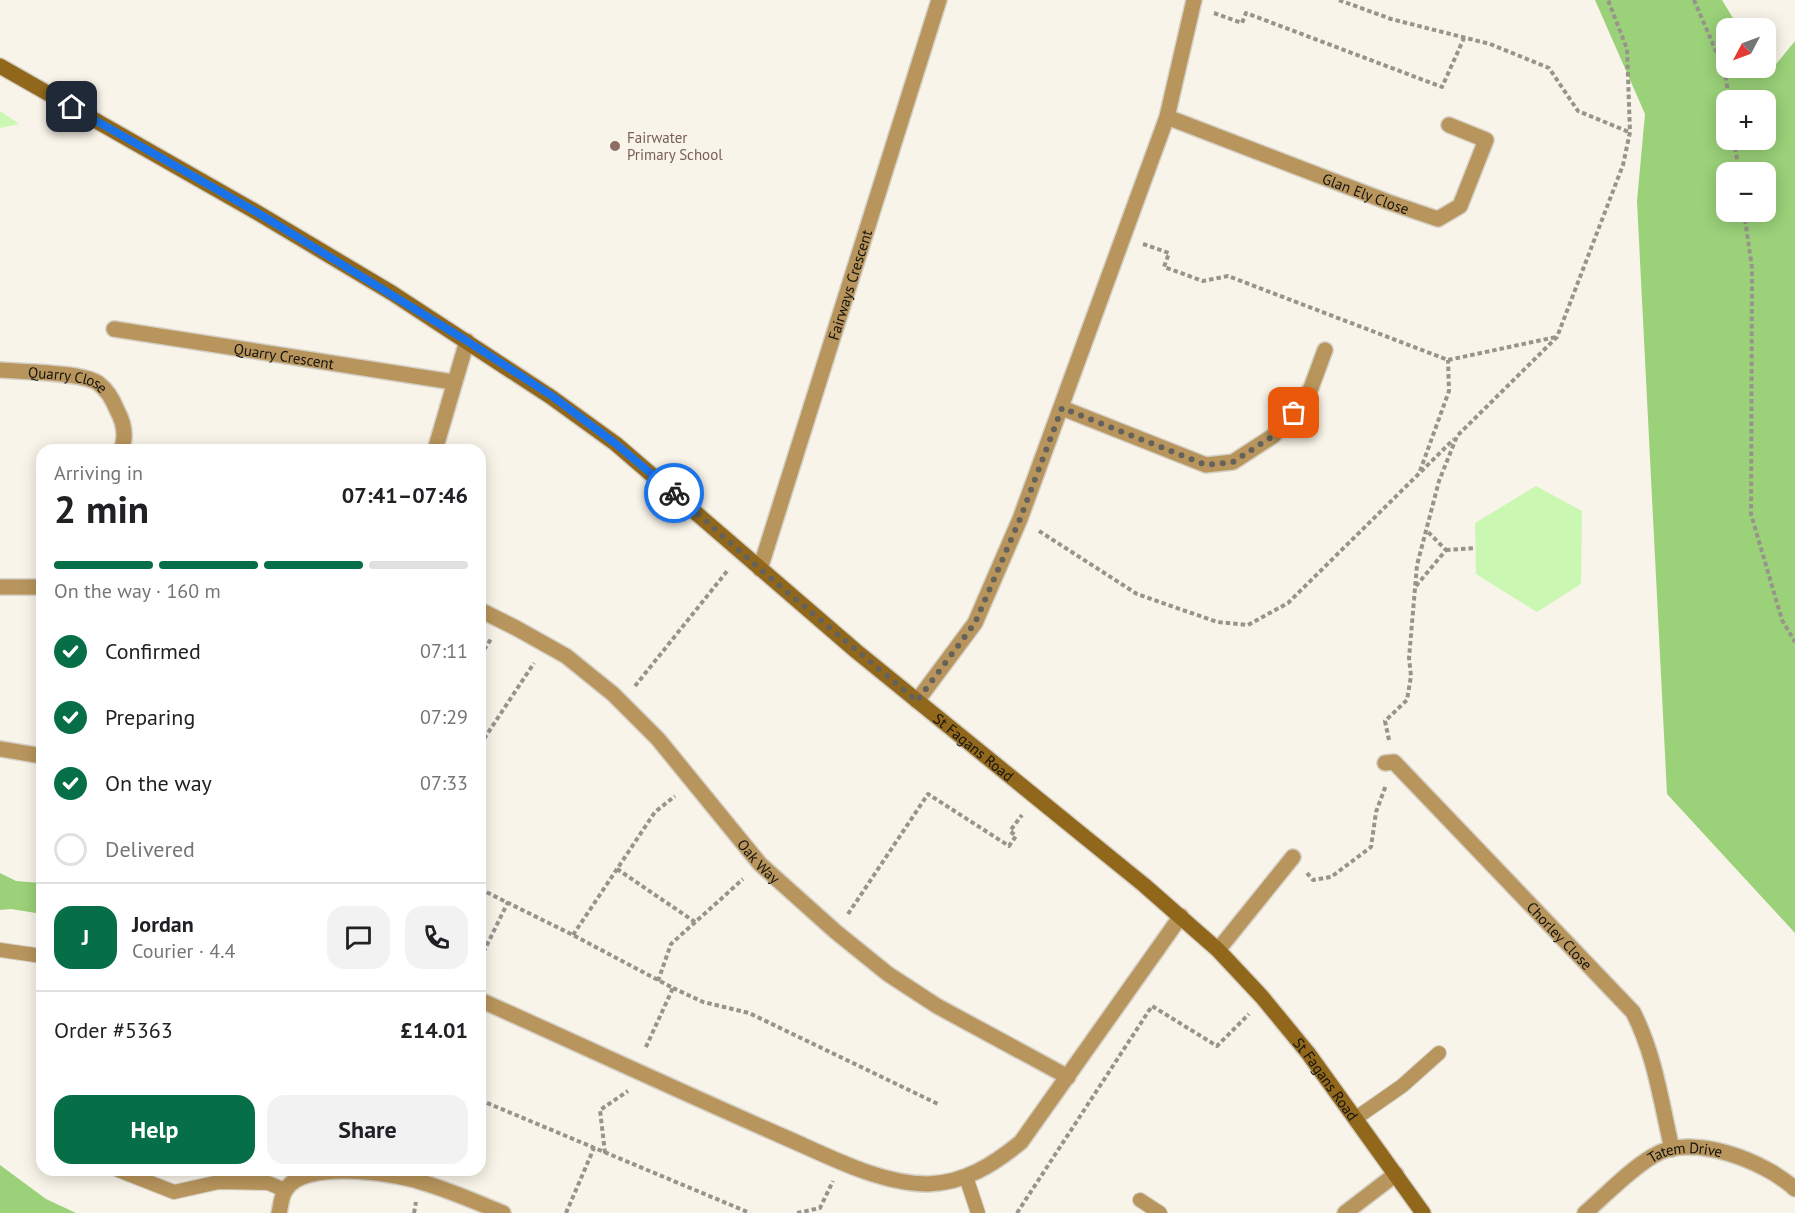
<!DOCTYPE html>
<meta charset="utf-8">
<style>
body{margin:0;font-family:"PT Sans",sans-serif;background:#f2f2f2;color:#202124;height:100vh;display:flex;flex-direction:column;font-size:22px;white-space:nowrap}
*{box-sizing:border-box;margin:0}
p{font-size:20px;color:#757577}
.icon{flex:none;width:33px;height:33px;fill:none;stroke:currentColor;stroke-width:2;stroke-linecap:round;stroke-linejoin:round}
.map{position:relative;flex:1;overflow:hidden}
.drawer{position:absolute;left:36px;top:444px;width:450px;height:732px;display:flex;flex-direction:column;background:#fff;border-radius:18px;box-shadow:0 3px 15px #0003}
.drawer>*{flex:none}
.needle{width:39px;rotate:229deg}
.fabs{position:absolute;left:1716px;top:18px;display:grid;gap:12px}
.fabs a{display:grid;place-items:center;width:60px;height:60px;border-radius:12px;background:#fff;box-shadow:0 3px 15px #0003;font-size:30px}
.pin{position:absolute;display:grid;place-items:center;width:51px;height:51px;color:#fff;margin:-26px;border-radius:12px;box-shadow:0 3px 9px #0006}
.courier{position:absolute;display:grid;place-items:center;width:60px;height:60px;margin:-30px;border:4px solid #1a73e8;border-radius:50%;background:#fff;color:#222;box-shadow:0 2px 8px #0007}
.head em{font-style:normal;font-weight:700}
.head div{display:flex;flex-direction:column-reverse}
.head{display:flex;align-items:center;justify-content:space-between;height:102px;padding:0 18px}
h1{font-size:39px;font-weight:700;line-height:45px}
.bar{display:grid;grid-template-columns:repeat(4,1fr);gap:9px 6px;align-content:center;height:72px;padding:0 18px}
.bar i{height:8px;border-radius:4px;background:#e0e0e0}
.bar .current{background:#066f47}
.bar p{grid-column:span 4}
.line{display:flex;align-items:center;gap:15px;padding:0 18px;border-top:2px solid #e0e0e0}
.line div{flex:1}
.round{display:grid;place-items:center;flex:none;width:63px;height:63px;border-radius:18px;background:#f2f2f2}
ol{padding:0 18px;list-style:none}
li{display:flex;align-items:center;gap:18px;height:66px}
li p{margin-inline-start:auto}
li .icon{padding:6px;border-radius:50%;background:#066f47;color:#fff;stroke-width:4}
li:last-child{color:#757577}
li i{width:33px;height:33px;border:3px solid #e0e0e0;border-radius:50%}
.primary-button{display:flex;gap:12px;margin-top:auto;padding:12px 18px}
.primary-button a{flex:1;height:69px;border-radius:18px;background:#066f47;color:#fff;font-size:24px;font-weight:700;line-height:69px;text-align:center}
.primary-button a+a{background:#f2f2f2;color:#202124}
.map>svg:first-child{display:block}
.green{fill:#caf7b1}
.forest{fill:#9ad179;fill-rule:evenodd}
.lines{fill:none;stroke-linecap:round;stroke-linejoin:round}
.lane-casing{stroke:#d5d0c6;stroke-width:16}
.street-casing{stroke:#d5d0c6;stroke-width:18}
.secondary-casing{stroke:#d5d0c6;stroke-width:18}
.path{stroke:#98948c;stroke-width:4;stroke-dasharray:4.5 3;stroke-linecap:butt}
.lane{stroke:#b8955c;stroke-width:14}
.street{stroke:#b8955c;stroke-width:15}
.secondary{stroke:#91681b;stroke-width:15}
.done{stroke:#65625b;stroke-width:6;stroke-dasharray:0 10.8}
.route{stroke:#1a73e8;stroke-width:8}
.education-dot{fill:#8d6e63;stroke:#f9f4e9;stroke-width:2}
.labels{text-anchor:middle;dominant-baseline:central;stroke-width:6;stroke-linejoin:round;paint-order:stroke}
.education-label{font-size:15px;fill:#785e54;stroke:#f9f4e9;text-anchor:start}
.street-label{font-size:15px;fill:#15130f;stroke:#f9f4e9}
</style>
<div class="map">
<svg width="1795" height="1213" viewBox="0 0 1795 1213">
<rect width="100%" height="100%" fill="#f9f4e9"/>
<g class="green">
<path d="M0,111L19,124L0,128Z"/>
<path d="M1536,486L1582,511L1581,584L1537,612L1476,574L1475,523Z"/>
</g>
<g class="forest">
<path d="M1595,0H1722L1739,28H1726V68H1762L1767,75L1795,41V933L1667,794L1637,201L1645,114ZM1726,100H1766V140H1726ZM1726,172H1766V212H1726Z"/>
<path d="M0,873L16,881L42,883V914L11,909L0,910Z"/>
<path d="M0,1165L46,1199L76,1213H0Z"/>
</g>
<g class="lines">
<g class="lane-casing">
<g id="lane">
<path d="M0,950L42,956"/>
<path d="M1356,1118L1402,1086L1439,1053"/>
<path d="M118,1170L174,1192L219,1182L268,1183L285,1190"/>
<path d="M966,1177L978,1213"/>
<path d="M1140,1200L1160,1213"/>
</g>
</g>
<g class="street-casing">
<g id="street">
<path id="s1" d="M1167,117L1388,202L1438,219L1460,206L1486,140L1449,125"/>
<path id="s2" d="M114,329L453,382"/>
<path id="s3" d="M0,370C21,372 82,372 98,383C106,389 113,400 117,410C124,423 127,436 121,450"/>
<path d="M1062,408L1206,465L1233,462L1273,436L1294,413L1311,388L1325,350"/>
<path d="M435,450L467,341"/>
<path id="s4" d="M760,569L939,0"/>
<path d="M0,587H42"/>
<path id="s5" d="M480,610L516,628L566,656L613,694L658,739L760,864L836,932L888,974L937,1006L1068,1077"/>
<path d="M917,701L975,623L1020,519L1167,117L1194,0"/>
<path d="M0,749L42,756"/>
<path id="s6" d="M1385,763L1394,762L1633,1012C1655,1055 1661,1102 1672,1149"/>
<path d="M1218,950L1293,857"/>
<path d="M480,1000C581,1045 681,1092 782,1136C826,1155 879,1184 928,1184C964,1183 993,1165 1021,1142L1181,916"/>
<path d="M279,1213C281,1206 281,1197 285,1191C301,1159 393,1173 421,1182C449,1190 476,1202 503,1213"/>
<path d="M1345,1213L1396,1174"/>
<path id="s7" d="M1585,1213C1607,1194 1628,1171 1653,1156C1691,1132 1765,1161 1795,1189"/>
</g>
</g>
<g class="secondary-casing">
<g id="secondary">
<path id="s8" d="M0,66L258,213L392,293L551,397L616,444L856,651L1144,885L1218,950L1262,997L1308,1053L1423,1213"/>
</g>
</g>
<g class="path">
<path d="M1339,0L1391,19L1490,44L1549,68L1578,111L1629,132"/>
<path d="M1694,0L1725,72L1729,100"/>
<path d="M1214,13L1242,23L1246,13L1442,87L1464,38"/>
<path d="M1734,140L1739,172"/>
<path d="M1744,212L1752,268L1751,514L1782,620L1795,642"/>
<path d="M1143,244L1169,253L1164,267L1203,281L1228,276L1448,360L1556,337"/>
<path d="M1420,471L1449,391L1448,360"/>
<path d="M1039,531L1137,594L1217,622L1248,625L1288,603L1454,439"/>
<path d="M1446,550L1475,548"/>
<path d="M1416,586L1446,550L1427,531"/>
<path d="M480,656L491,639"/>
<path d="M635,686L728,570"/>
<path d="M1389,740L1385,721L1407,700L1411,676L1409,658L1417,565L1439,481L1457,436L1557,337L1623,165L1630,132L1627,49L1608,0"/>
<path d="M480,745L534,663"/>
<path d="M617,869L695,922"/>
<path d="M1307,873L1313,880L1331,877L1371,847L1376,812L1386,785"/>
<path d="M480,889L573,935L673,988L645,1049"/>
<path d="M848,914L928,794L1009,846L1016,836L1010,831L1022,815"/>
<path d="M573,935L655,812L675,796"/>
<path d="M480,959L508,902"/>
<path d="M658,981L671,944L743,879"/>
<path d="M673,988L703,1002L749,1013L938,1104"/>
<path d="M480,1100L750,1213"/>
<path d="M605,1153L600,1110L628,1091"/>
<path d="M414,1213L416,1202"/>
<path d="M566,1213L594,1148"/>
<path d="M797,1213L820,1208L833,1181"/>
<path d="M1017,1213L1152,1006L1217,1046L1249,1014"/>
</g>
<use href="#lane" class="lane"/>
<use href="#street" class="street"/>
<use href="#secondary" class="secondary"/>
</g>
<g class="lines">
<path class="done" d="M674,493L760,569L917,701L975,623L1020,519L1062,408L1206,465L1233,462L1273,436L1294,413"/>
<path class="route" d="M72,107L258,213L467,341L552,396L616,444L674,493"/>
</g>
<circle class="education-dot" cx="615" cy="146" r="6"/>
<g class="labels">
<g class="education-label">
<text x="627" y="137">Fairwater<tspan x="627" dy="17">Primary School</tspan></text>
</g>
<g class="street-label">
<text stroke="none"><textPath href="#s1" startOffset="213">Glan Ely Close</textPath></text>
<text stroke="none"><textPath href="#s4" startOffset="298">Fairways Crescent</textPath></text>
<text stroke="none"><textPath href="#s2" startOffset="172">Quarry Crescent</textPath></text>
<text stroke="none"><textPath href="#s3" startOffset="69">Quarry Close</textPath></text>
<text stroke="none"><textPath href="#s8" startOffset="1192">St Fagans Road</textPath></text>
<text stroke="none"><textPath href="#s5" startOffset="380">Oak Way</textPath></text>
<text stroke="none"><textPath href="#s6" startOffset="249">Chorley Close</textPath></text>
<text stroke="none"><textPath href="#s8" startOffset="1678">St Fagans Road</textPath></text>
<text stroke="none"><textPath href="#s7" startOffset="122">Tatem Drive</textPath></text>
</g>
</g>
</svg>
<div class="fabs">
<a><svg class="needle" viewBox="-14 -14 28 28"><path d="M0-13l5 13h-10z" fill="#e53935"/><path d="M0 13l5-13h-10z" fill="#757577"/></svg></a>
<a>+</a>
<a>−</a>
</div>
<div class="pin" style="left:1294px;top:413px;background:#ea580c"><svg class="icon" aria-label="bag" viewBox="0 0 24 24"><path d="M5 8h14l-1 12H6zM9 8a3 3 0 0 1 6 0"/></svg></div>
<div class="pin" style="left:72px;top:107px;background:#1f2937"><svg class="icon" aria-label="home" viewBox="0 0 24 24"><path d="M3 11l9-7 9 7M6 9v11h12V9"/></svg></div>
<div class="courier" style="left:674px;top:493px"><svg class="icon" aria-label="bike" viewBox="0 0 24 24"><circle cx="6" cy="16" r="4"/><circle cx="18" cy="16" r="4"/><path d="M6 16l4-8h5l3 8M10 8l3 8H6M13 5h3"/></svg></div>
<section class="drawer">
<div class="head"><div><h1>2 min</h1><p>Arriving in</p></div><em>07:41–07:46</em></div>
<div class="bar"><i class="current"></i><i class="current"></i><i class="current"></i><i></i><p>On the way · 160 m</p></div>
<ol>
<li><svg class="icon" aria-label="check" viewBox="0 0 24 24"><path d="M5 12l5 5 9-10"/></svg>Confirmed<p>07:11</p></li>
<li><svg class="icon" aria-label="check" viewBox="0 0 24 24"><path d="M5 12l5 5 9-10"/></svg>Preparing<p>07:29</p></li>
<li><svg class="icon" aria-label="check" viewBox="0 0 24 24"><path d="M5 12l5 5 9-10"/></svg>On the way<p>07:33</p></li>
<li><i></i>Delivered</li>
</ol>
<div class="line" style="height:108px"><b class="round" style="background:#066f47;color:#fff">J</b><div><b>Jordan</b><p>Courier · 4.4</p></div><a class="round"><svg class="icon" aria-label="chat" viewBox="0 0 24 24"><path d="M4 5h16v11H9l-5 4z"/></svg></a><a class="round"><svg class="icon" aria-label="phone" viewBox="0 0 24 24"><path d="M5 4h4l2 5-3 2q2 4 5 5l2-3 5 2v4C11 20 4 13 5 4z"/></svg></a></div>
<div class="line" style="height:78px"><div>Order #5363</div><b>£14.01</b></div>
<div class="primary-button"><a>Help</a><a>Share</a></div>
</section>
</div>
